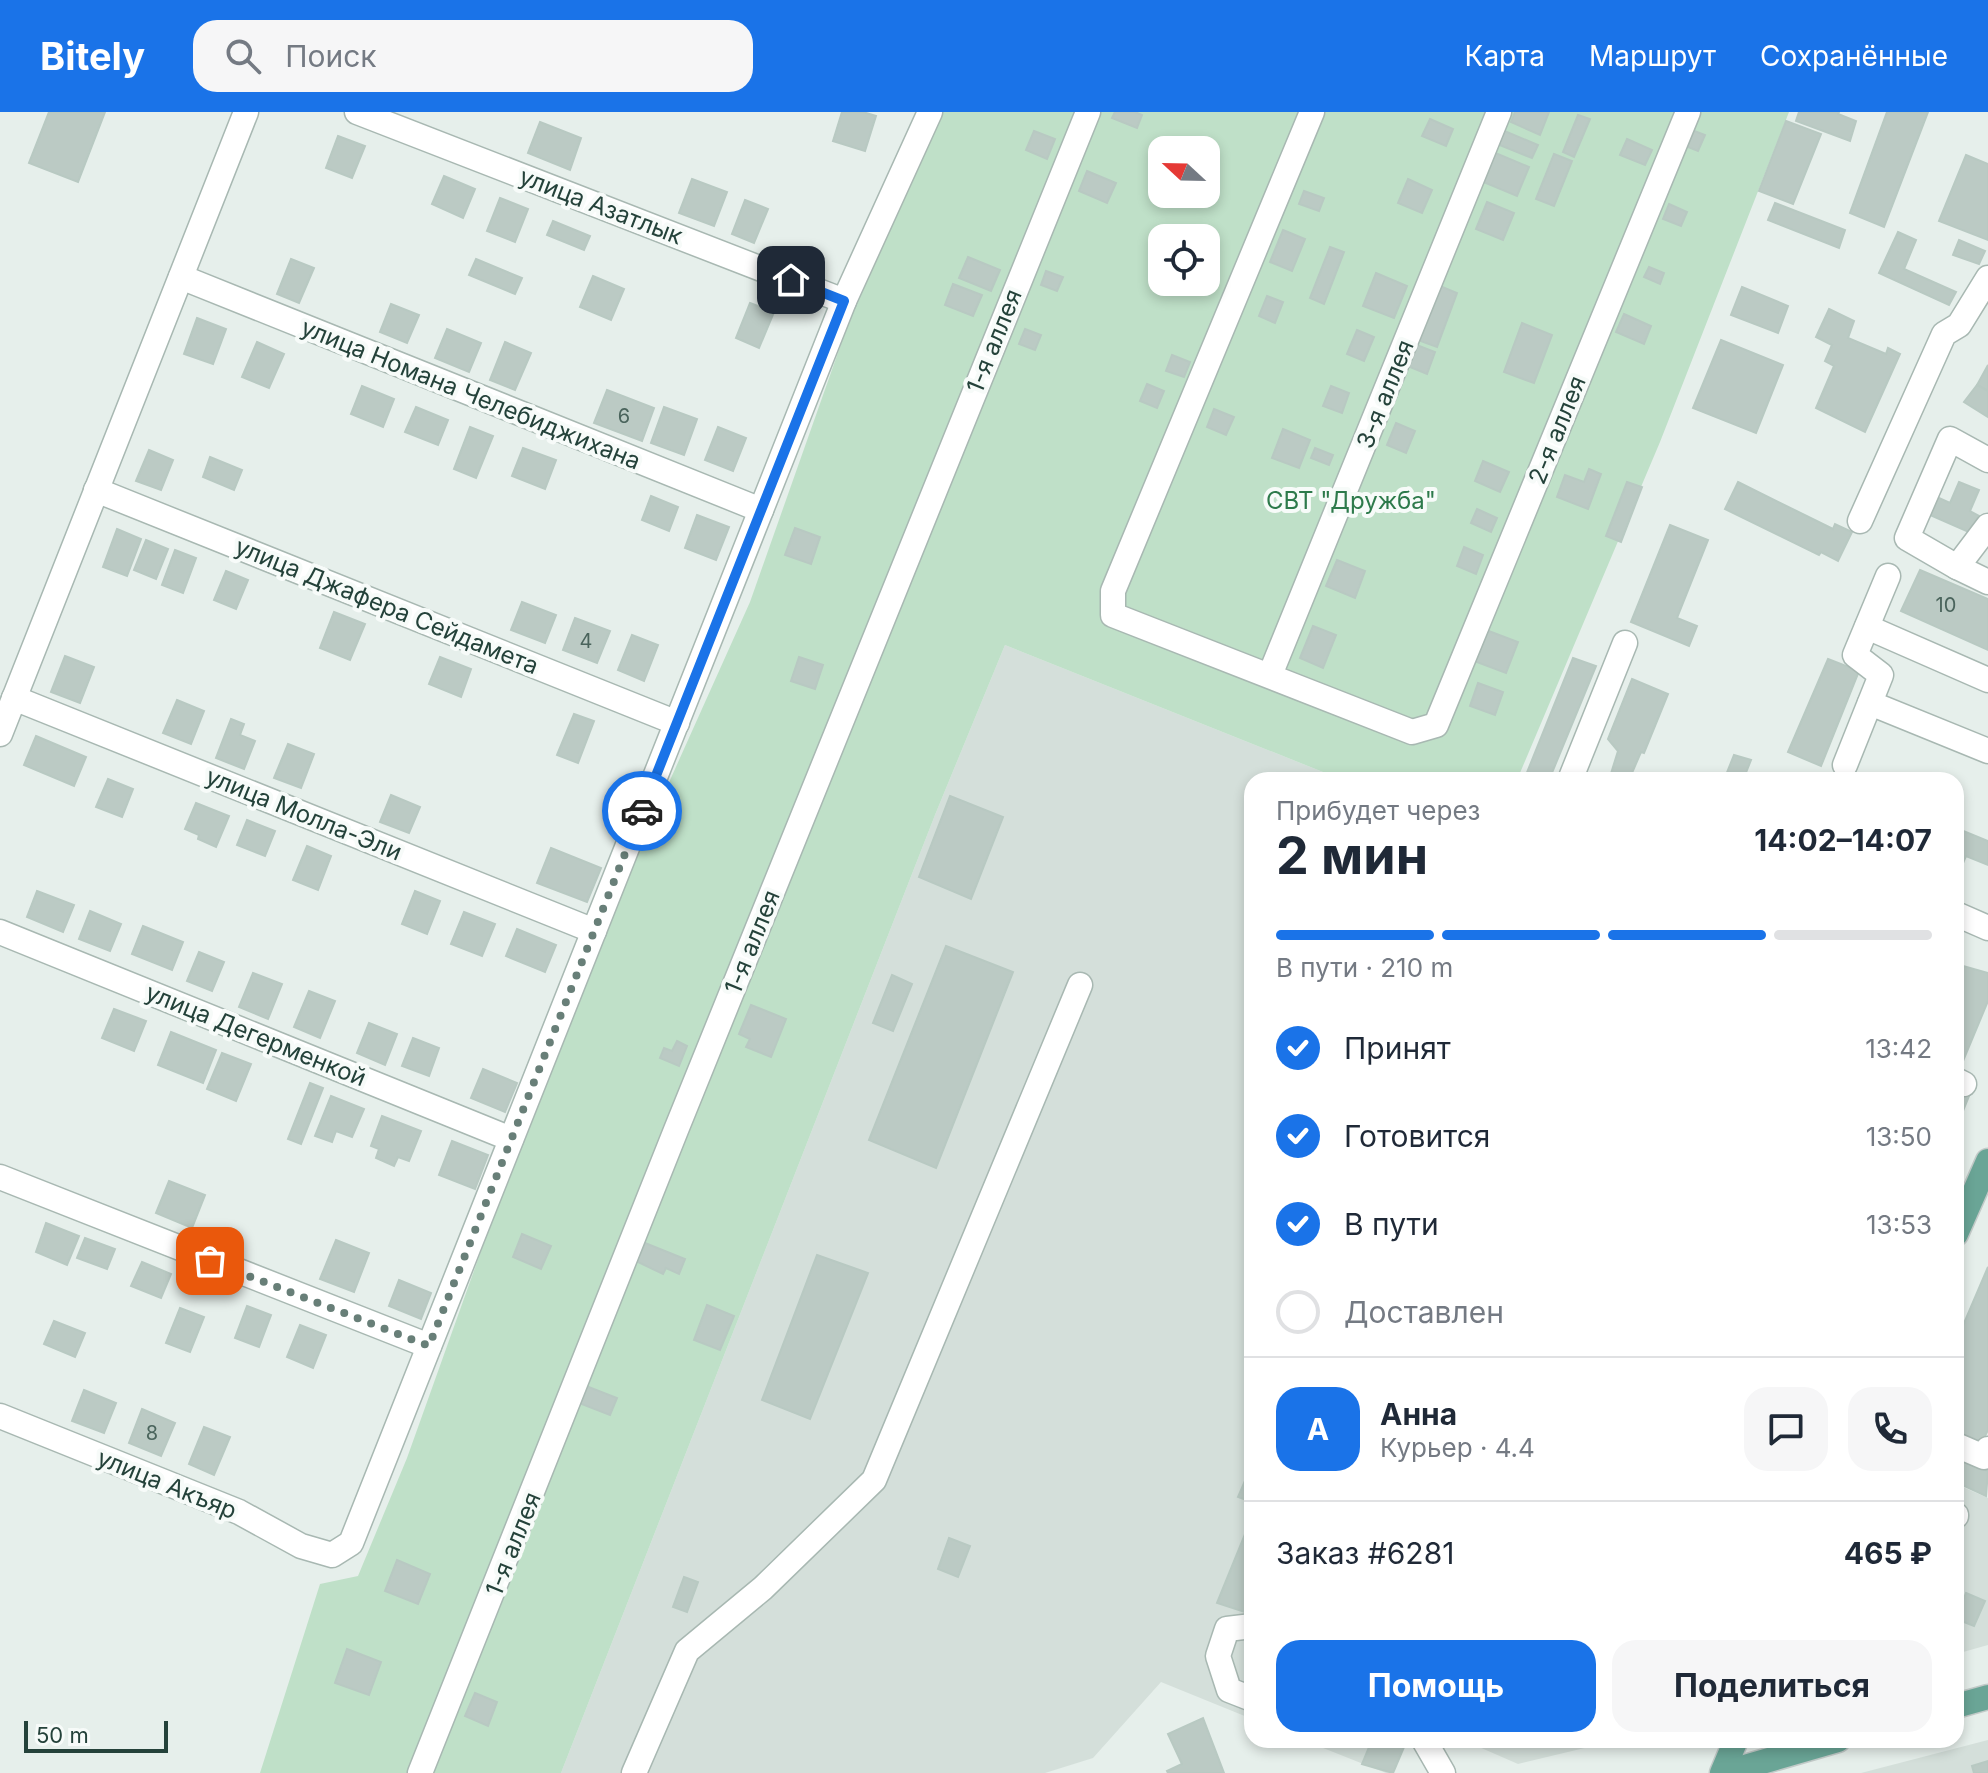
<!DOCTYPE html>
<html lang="ru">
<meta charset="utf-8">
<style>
body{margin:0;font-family:Inter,sans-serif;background:#f6f6f7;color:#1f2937;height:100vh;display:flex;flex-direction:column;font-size:30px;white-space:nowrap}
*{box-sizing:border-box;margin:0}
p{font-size:26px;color:#747a83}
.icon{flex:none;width:44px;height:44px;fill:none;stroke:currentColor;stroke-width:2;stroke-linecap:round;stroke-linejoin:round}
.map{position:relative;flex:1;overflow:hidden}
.drawer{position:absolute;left:1244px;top:660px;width:720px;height:976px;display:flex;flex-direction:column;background:#fff;border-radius:24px;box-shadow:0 4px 12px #0003}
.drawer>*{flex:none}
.needle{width:52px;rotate:292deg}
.tools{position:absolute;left:1148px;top:24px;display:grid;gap:16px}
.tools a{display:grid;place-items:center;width:72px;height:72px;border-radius:16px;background:#fff;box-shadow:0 4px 12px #0003;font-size:40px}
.scale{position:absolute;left:24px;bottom:20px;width:144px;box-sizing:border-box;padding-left:8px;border:4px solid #24423a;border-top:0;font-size:22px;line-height:28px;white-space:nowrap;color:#24423a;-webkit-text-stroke:6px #f7fbf9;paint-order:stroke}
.pin{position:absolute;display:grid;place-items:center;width:68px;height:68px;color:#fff;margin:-34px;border-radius:16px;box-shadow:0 4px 12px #0006}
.courier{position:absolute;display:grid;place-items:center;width:80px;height:80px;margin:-40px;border:6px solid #1a73e8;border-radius:50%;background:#fff;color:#222;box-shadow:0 2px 10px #0007}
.headline em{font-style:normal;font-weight:700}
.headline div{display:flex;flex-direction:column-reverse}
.headline{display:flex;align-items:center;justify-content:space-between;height:136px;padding:0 32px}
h1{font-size:52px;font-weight:700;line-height:60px}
.bar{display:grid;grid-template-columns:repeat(4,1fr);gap:12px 8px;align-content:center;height:96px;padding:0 32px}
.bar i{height:10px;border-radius:6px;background:#e0e1e3}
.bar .active{background:#1a73e8}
.bar p{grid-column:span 4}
.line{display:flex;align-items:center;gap:20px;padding:0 32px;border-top:2px solid #e0e1e3}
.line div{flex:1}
.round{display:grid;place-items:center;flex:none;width:84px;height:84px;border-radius:24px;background:#f6f6f7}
ol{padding:0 32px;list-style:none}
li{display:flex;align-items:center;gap:24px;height:88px}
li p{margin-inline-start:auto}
li .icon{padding:8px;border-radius:50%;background:#1a73e8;color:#fff;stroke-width:4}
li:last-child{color:#747a83}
li i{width:44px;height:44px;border:4px solid #e0e1e3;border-radius:50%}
.cta{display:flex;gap:16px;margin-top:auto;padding:16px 32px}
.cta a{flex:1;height:92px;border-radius:24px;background:#1a73e8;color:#fff;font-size:32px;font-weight:700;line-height:92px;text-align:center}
.cta a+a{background:#f6f6f7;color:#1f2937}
header{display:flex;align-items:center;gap:48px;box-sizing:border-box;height:112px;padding:0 40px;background:#1a73e8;color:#fff}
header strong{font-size:38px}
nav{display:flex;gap:44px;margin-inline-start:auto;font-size:28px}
.search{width:560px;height:72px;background:#f6f6f7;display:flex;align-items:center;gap:20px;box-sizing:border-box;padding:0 28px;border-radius:24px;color:#747a83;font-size:30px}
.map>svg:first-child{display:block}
.built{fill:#d4dfda}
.green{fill:#bfe0c8;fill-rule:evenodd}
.building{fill:#bbcac4;stroke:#b8c9c2;stroke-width:2}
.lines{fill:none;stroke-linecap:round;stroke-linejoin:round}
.minor-casing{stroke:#a8b8b2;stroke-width:27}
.major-casing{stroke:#c2cac8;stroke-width:27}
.minor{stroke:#fff;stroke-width:24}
.major{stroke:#6aa596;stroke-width:24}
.done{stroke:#687f78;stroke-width:8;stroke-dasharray:0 14.4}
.route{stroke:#1a73e8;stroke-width:10}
.labels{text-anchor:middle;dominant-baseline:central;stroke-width:8;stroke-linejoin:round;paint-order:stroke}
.number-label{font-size:20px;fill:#4a645c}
.street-label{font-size:24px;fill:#24423a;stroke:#f7fbf9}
.park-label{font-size:24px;fill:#2d7a4b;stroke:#f7fbf9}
</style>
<header>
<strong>Bitely</strong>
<div class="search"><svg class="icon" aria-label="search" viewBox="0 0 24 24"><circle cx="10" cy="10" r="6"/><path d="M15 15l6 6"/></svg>Поиск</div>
<nav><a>Карта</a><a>Маршрут</a><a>Сохранённые</a></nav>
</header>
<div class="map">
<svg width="1988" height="1661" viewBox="0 0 1988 1661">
<rect width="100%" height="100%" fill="#e6efeb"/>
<g class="built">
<path d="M1005,533L1343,668H1252V1607L1161,1570L1093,1646L1045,1661H561L935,703Z"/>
<path d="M1956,1372L1988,1386V1533L1956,1542Z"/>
<path d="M1303,1628H1407L1393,1661H1386Z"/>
<path d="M1463,1628H1618L1518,1652Z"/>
<path d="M1988,1628V1661H1861Z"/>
</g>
<path class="green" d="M936,0H1789L1660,330L1517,668H1343L1005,533L935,703L561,1661H260L320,1472L358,1464L407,1346L515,1044L618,784L750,490L858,184ZM1162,38H1206V82H1162ZM1162,126H1206V170H1162Z"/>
<g class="building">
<path d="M49,0H105L78,70L29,51Z"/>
<path d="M842,0H863L876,4L865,39L833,29Z"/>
<path d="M1115,0H1135L1142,3L1137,16L1112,6Z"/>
<path d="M1515,0H1549L1540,23L1511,10Z"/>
<path d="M1799,0H1839L1838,2L1856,9L1850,29L1796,9Z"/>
<path d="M1887,0H1928L1884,115L1850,101Z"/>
<path d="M1578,3L1590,7L1574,45L1563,40Z"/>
<path d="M1430,7L1453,17L1446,34L1422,24Z"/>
<path d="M1786,9L1821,22L1793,92L1759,79Z"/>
<path d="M540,10L581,26L570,58L528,41Z"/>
<path d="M1689,17L1705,23L1698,39L1683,33Z"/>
<path d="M1502,18L1538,33L1532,46L1497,32Z"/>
<path d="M1034,19L1055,27L1047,47L1026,38Z"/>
<path d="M338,24L365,34L352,66L326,56Z"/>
<path d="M1627,27L1652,38L1645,53L1620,43Z"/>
<path d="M1493,40L1529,55L1517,84L1481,69Z"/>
<path d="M1554,42L1572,49L1554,94L1536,87Z"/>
<path d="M1966,43L1988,52V128L1939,109Z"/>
<path d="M1087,59L1116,71L1107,91L1079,79Z"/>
<path d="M444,64L475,77L463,106L432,92Z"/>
<path d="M692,67L727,80L714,114L679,101Z"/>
<path d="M1408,67L1432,78L1422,101L1398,91Z"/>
<path d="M1304,79L1324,86L1319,99L1299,92Z"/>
<path d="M500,86L528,97L515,130L487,119Z"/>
<path d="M745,88L768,97L754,131L732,122Z"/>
<path d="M1487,90L1514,101L1503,128L1476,117Z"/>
<path d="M1775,91L1845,118L1839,136L1768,108Z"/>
<path d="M1669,92L1687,100L1681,114L1663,107Z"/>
<path d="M553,109L590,124L584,138L547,123Z"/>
<path d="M1283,118L1305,127L1292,159L1270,150Z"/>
<path d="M1898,120L1916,128L1904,157L1956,180L1949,193L1879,161Z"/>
<path d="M1959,128L1985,139L1979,152L1953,143Z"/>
<path d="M1330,135L1344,140L1324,192L1310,186Z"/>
<path d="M968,145L1000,158L991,179L959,166Z"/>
<path d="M291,147L314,156L299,191L277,182Z"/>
<path d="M476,147L522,166L515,182L469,163Z"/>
<path d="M1649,155L1664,161L1660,172L1644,165Z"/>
<path d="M1046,159L1063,165L1057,179L1041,173Z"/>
<path d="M1376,161L1407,174L1394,206L1363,194Z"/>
<path d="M593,164L624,177L611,208L580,195Z"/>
<path d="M1206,167L1213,170L1209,182L1190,175L1191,170H1206Z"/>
<path d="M953,172L982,183L973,204L945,193Z"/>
<path d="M1435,172L1457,181L1437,235L1415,227Z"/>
<path d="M1742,175L1788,194L1778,221L1731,203Z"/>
<path d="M1267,184L1283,190L1275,211L1259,204Z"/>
<path d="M750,191L774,200L759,236L736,226Z"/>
<path d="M391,192L419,203L407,231L380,220Z"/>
<path d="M1829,197L1854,209L1848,226L1886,242L1888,236L1900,242L1865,320L1816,296L1834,254L1825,249L1832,233L1816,225Z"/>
<path d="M1624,202L1651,214L1644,232L1616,220Z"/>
<path d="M197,206L226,217L213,252L184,242Z"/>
<path d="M1522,211L1552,223L1534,271L1504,260Z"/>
<path d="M447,217L481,231L469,260L435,246Z"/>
<path d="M1025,217L1041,223L1035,238L1019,232Z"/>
<path d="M1357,218L1374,225L1364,249L1347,242Z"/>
<path d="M1721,228L1783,253L1756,321L1693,296Z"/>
<path d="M257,230L284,242L269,276L242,265Z"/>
<path d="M505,230L531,241L515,278L490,268Z"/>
<path d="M1414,232L1435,240L1427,262L1405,253Z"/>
<path d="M1172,243L1190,250L1184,265L1166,259Z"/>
<path d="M1988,253V279L1977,273Z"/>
<path d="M1147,272L1164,279L1157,296L1140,289Z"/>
<path d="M1977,273L1988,279V305L1964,290Z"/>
<path d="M362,274L394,287L383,315L351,302Z"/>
<path d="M1331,274L1349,281L1342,301L1323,294Z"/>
<path d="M607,278L654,296L642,329L594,311Z"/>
<path d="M416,295L448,308L438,333L405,320Z"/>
<path d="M664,295L697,307L684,343L651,331Z"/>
<path d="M1214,297L1234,305L1226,323L1207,315Z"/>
<path d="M1396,311L1415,319L1406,341L1387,333Z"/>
<path d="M470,315L493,324L476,366L454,357Z"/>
<path d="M718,315L746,326L733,359L705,348Z"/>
<path d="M1283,317L1310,328L1299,356L1272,346Z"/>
<path d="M523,336L556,348L545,377L512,364Z"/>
<path d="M1315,336L1333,343L1329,353L1311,346Z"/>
<path d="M149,338L173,348L161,378L136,369Z"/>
<path d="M210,345L242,358L234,378L203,365Z"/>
<path d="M1483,349L1509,360L1500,380L1475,369Z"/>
<path d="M1589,357L1601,362L1588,397L1557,385L1565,363L1584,370Z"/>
<path d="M1627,370L1642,375L1621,430L1606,424Z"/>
<path d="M1738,370L1833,417L1835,412L1852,420L1838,449L1821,440L1819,443L1725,397Z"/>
<path d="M1959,370L1979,378L1970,399L1979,404L1971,421L1930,403L1937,385L1950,391Z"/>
<path d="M651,384L678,395L669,419L642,408Z"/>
<path d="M1477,397L1497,406L1491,420L1471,411Z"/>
<path d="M697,403L729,415L716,448L685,436Z"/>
<path d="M1670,413L1708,428L1677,506L1697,514L1689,534L1631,510Z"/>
<path d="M795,416L820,425L811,452L785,443Z"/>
<path d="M117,417L141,427L127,464L103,455Z"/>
<path d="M146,428L168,437L156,467L134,458Z"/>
<path d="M1464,435L1483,443L1476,462L1457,454Z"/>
<path d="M175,438L196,446L183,481L162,473Z"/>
<path d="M1337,448L1365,459L1355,486L1326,474Z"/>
<path d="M1920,458L1988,487V538L1901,499Z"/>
<path d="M226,459L248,468L236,497L214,488Z"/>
<path d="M522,490L556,503L545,531L511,518Z"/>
<path d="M334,500L365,512L350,548L320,536Z"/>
<path d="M575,506L610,519L597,551L563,538Z"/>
<path d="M1313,514L1336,523L1323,556L1300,546Z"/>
<path d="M1486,518L1518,530L1506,561L1474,549Z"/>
<path d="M632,523L658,533L644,569L618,558Z"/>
<path d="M65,544L94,555L80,591L51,580Z"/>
<path d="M440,545L471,557L461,585L429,572Z"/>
<path d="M799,545L823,553L815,577L791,569Z"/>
<path d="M1573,546L1596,554L1549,668H1524Z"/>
<path d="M1828,547L1859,559L1821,654L1788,640Z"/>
<path d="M1632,567L1668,582L1644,641L1641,640L1629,668H1609L1618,639L1608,627Z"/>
<path d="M1478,571L1503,580L1495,603L1470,594Z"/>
<path d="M177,588L204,599L191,632L163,621Z"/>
<path d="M574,602L594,609L578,651L557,643Z"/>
<path d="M231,607L244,612L240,623L255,629L244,657L216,646Z"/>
<path d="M36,624L86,645L74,674L24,653Z"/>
<path d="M288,632L314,642L301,676L274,666Z"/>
<path d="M1734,643L1751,648L1743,668H1724Z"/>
<path d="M108,667L133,677L122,705L96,695Z"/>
<path d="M391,683L420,695L409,721L380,710Z"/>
<path d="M950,684L1003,705L971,787L919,765Z"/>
<path d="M196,691L229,704L216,735L198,727L199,723L185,717Z"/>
<path d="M247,708L275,719L265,744L237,733Z"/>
<path d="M1956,716L1988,729V753L1966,744L1957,765Z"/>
<path d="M307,734L331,744L318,778L293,768Z"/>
<path d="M551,736L601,756L587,790L537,771Z"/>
<path d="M37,779L74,793L63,820L27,805Z"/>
<path d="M415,779L440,789L427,822L402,812Z"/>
<path d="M90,799L121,812L110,839L79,827Z"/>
<path d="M464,800L495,812L482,844L451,832Z"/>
<path d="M143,814L183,830L172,858L132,842Z"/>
<path d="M517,817L556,833L545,860L506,844Z"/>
<path d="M946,834L1013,860L936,1056L869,1028Z"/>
<path d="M199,840L224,850L212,879L187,869Z"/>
<path d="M1956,852L1988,861V889L1963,949L1956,947Z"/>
<path d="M253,861L282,872L268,907L239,895Z"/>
<path d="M892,863L912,872L893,919L873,911Z"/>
<path d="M309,879L335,889L320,926L294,915Z"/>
<path d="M751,893L786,907L771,945L746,935L750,927L739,922Z"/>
<path d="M114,897L146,909L134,939L102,926Z"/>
<path d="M369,911L397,922L385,953L357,941Z"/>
<path d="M171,920L216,938L203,971L158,953Z"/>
<path d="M413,926L439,936L429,964L402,954Z"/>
<path d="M677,929L687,934L679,954L660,946L664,936L672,939Z"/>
<path d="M222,941L251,952L236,989L207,977Z"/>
<path d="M483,957L517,971L505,1000L471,986Z"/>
<path d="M310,971L323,976L301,1032L288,1027Z"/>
<path d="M1956,979L1969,984L1956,1016Z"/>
<path d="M331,984L364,997L352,1025L336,1019L332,1030L315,1024Z"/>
<path d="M382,1004L421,1019L409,1049L398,1045L394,1054L376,1046L379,1037L371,1034Z"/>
<path d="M452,1029L488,1043L475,1077L439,1063Z"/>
<path d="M169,1069L205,1083L192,1116L156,1101Z"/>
<path d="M46,1111L79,1124L67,1153L36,1140Z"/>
<path d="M522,1122L551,1134L541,1157L513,1145Z"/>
<path d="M85,1126L115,1137L107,1157L77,1146Z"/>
<path d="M336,1128L369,1141L354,1180L320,1167Z"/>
<path d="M645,1131L685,1147L679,1162L666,1156L663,1162L636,1149Z"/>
<path d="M817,1143L868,1161L810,1307L762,1288Z"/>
<path d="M142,1150L171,1162L161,1186L131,1174Z"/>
<path d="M1988,1155V1318L1980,1334L1956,1324V1230Z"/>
<path d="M399,1168L431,1181L421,1207L389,1194Z"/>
<path d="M707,1193L734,1204L720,1238L694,1228Z"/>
<path d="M247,1194L271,1203L259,1235L235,1226Z"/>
<path d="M180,1196L204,1205L190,1240L166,1231Z"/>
<path d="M54,1209L85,1221L75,1245L44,1232Z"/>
<path d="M300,1213L326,1223L313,1256L287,1245Z"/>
<path d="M586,1274L617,1286L610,1303L579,1291Z"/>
<path d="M84,1278L116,1291L104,1321L72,1309Z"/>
<path d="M142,1297L175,1311L161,1344L129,1331Z"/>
<path d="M204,1315L230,1325L214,1363L189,1352Z"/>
<path d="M1956,1344L1988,1359L1986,1384L1956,1370Z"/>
<path d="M1248,1362L1252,1363V1390L1238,1385Z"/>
<path d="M1252,1405V1499L1251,1502L1217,1491Z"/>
<path d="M949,1426L970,1434L958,1465L938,1457Z"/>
<path d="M397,1448L430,1462L418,1492L385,1479Z"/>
<path d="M684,1465L698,1470L687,1500L673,1495Z"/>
<path d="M1966,1481L1985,1489L1974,1514L1956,1507Z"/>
<path d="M347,1537L381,1550L369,1583L335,1571Z"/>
<path d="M475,1581L497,1590L488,1614L465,1604Z"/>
<path d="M1203,1606L1224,1661H1168L1167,1659L1182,1652L1168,1622Z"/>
<path d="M1372,1628H1407L1393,1661L1362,1652Z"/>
<path d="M1988,1649V1661H1974L1972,1654Z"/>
</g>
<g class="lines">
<g class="minor-casing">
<g id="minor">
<path d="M357,0L844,189"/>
<path d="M1312,0L1113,479V503L1412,620L1436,613L1688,0"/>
<path d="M181,165L761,398"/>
<path d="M1988,348L1950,327L1907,426L1957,455L1988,414"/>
<path d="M96,378L677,611"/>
<path d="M1860,409L1944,222L1959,213L1988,166"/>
<path d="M1957,455L1988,470"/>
<path d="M1867,515L1988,568"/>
<path d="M1270,563L1499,0"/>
<path d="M14,586L594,819"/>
<path d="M1870,591L1988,639"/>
<path d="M0,622L246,0"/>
<path d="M1845,653L1881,563L1855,543L1888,464"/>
<path d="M1570,668L1625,531"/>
<path d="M1956,802L1988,816"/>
<path d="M0,820L511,1027"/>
<path d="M1956,968L1964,972"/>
<path d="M0,1065L429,1234"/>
<path d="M0,1304L239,1400L301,1434L332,1443L351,1431L844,189L930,0"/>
<path d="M1956,1333L1984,1345L1988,1337"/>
<path d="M1956,1403V1404"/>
<path d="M1252,1514L1227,1517L1218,1544L1229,1578L1252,1587"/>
<path d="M1424,1628L1443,1661"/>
<path d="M420,1661L676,1018L1088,0"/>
<path d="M634,1661L687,1539L763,1476L874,1368L1080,873"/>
</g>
</g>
<g class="major-casing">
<g id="major">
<path d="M1956,1122L1988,1049"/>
<path d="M1956,1594L1988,1585"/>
<path d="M1722,1661L1736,1628"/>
<path d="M1724,1661L1838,1628"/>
</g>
</g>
<use href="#minor" class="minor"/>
<use href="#major" class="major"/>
</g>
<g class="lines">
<path class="done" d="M210,1149L429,1234L642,699"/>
<path class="route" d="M642,699L844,189L791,168"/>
</g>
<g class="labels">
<g class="number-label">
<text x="624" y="304">6</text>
<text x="1946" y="493">10</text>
<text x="586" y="529">4</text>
<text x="152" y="1321">8</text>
</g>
<g class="street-label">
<text transform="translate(601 94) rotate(21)">улица Азатлык</text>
<text transform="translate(994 229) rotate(-68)">1-я аллея</text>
<text transform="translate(471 282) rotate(22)">улица Номана Челебиджихана</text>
<text transform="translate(1385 282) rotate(-68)">3-я аллея</text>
<text transform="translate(1557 318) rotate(-68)">2-я аллея</text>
<text transform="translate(387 494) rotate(22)">улица Джафера Сейдамета</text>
<text transform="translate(304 702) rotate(22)">улица Молла-Эли</text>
<text transform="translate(752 830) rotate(-68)">1-я аллея</text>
<text transform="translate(256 923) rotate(22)">улица Дегерменкой</text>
<text transform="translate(167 1372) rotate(22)">улица Акъяр</text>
<text transform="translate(513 1432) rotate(-68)">1-я аллея</text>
</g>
<g class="park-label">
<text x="1351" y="388">СВТ "Дружба"</text>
</g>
</g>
</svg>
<div class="tools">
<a><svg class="needle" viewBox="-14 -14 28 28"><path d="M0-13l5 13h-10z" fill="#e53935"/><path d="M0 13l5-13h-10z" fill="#747a83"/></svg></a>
<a><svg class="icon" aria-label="locate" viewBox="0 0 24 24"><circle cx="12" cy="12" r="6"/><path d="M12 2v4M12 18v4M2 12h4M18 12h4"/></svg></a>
</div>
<div class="scale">50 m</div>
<div class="pin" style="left:210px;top:1149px;background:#ea580c"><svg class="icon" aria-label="bag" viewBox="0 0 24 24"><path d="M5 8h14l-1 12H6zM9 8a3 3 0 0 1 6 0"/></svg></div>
<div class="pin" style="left:791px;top:168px;background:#1f2937"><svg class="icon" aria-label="home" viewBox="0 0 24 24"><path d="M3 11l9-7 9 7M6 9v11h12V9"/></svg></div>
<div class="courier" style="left:642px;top:699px"><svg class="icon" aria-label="car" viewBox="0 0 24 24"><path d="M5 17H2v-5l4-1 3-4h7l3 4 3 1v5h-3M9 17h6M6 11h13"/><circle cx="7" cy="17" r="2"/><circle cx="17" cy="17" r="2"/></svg></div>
<section class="drawer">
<div class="headline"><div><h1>2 мин</h1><p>Прибудет через</p></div><em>14:02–14:07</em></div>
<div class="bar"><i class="active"></i><i class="active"></i><i class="active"></i><i></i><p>В пути · 210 m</p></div>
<ol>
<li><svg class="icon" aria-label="check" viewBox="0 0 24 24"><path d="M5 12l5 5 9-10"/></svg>Принят<p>13:42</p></li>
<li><svg class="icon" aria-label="check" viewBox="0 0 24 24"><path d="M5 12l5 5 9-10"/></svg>Готовится<p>13:50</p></li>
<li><svg class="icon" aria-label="check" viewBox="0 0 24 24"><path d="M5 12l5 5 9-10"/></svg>В пути<p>13:53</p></li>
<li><i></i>Доставлен</li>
</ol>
<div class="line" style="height:144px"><b class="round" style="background:#1a73e8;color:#fff">А</b><div><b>Анна</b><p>Курьер · 4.4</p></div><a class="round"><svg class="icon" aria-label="chat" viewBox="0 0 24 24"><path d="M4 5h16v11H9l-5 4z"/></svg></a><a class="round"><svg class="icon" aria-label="phone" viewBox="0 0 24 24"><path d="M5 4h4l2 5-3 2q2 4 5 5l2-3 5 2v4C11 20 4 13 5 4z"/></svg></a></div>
<div class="line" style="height:104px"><div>Заказ #6281</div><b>465 ₽</b></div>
<div class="cta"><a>Помощь</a><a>Поделиться</a></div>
</section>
</div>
